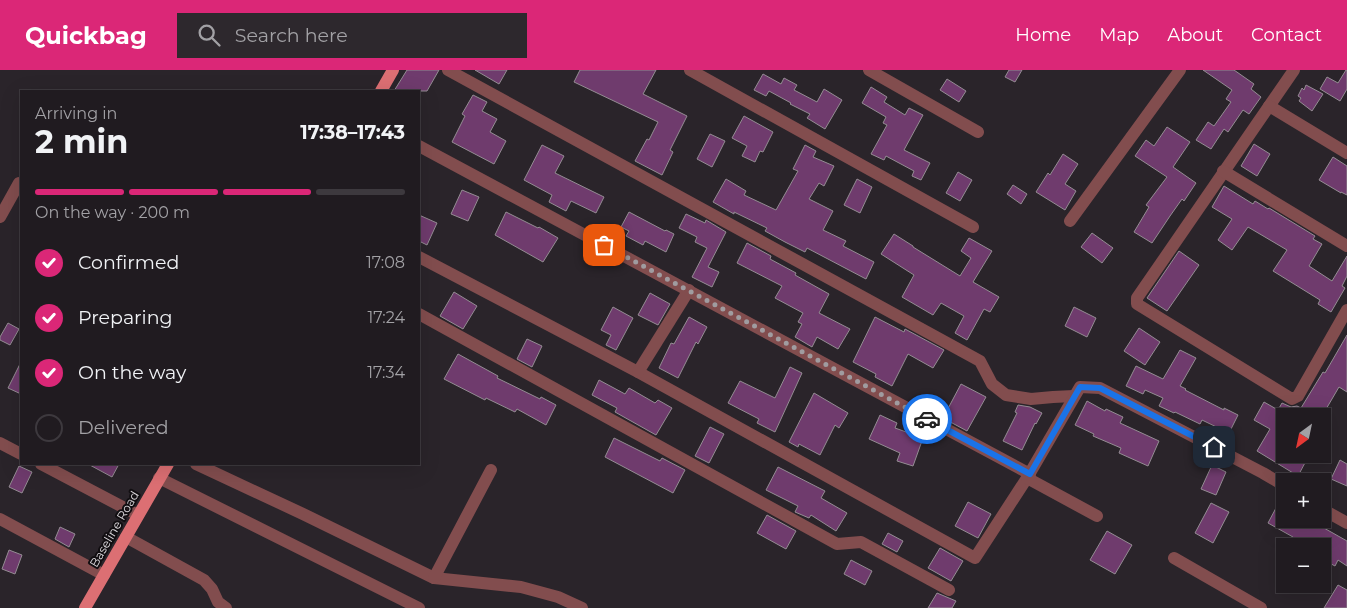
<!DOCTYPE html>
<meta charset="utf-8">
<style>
body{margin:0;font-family:Montserrat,sans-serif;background:#2d282d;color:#f1f3f6;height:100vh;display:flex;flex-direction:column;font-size:19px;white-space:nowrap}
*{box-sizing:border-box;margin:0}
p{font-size:16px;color:#a2a1a5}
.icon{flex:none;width:28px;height:28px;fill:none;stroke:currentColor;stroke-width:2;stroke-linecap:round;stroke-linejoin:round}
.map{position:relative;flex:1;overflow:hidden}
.drawer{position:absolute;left:20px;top:20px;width:400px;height:375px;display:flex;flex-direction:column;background:#201b20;border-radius:0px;box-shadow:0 5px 20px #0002,0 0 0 1px #3d393e}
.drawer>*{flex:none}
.needle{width:32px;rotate:213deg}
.controls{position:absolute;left:1276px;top:338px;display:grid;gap:10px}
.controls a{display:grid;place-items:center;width:55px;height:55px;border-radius:0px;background:#201b20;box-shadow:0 5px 20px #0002,0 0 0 1px #3d393e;font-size:25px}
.pin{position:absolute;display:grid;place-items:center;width:42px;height:42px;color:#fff;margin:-21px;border-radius:10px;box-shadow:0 2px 8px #0006}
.courier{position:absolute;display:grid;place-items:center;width:50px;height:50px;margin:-25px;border:4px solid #1a73e8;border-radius:50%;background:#fff;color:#222;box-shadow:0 1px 6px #0007}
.head em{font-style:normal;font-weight:700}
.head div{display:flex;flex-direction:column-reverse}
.head{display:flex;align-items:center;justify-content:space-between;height:85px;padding:0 15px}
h1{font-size:32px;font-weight:700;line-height:38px}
.bar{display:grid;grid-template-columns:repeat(4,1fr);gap:8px 5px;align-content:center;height:60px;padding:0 15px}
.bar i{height:6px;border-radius:4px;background:#3d393e}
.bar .on{background:#db2777}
.bar p{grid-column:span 4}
ol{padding:0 15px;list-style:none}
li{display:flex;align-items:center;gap:15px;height:55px}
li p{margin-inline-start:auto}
li .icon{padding:5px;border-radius:50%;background:#db2777;color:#fff;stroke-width:4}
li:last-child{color:#a2a1a5}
li i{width:28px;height:28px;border:2px solid #3d393e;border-radius:50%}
header{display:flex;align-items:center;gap:30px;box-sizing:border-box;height:70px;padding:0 25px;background:#db2777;color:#fff}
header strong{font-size:24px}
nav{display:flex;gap:28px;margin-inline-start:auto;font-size:18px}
.search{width:350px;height:45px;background:#2d282d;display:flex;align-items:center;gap:12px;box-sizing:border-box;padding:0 18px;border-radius:0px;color:#a2a1a5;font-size:19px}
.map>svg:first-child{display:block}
.building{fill:#6f3b6d;stroke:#948c93}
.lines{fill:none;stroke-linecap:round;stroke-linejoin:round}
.minor{stroke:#824d4e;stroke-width:12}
.major{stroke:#dc6f73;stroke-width:12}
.done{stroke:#a09ca0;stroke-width:5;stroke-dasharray:0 9}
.route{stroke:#1a73e8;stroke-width:6}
.labels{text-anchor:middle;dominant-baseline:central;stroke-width:4;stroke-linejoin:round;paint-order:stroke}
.street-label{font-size:12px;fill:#e0dce0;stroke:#110e11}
</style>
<header>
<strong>Quickbag</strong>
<div class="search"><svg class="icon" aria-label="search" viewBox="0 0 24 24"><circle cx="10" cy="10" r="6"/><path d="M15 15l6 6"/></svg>Search here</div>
<nav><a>Home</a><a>Map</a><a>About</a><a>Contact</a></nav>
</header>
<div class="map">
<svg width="1347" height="538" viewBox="0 0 1347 538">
<rect width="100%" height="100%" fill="#2a242a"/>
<g class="building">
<path d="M407,0H439L427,21H394Z"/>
<path d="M475,0H507L499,14Z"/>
<path d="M580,0H656L643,24L687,46L670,80L673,82L662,105L635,91L647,69L649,70L658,52L574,12Z"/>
<path d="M1009,0H1022L1015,12L1005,7Z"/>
<path d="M1203,0H1234L1254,14L1251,19L1261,27L1249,44L1243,40L1228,62L1224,59L1211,79L1196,70L1208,52L1214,56L1231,32L1226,29L1232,20Z"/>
<path d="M1346,0H1347V19L1340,31L1320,19L1327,7L1338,13Z"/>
<path d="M763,4L781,14L784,8L797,15L794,20L817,32L824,19L842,30L825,59L807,48L810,44L790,34L791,33L769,21L766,26L754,20Z"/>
<path d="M947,9L966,21L959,32L940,20Z"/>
<path d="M1306,15L1323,24L1312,41L1299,31L1301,28L1298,26L1302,18L1304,20Z"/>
<path d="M871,17L887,27L884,32L905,45L909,38L923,45L904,80L930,93L921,110L912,106L914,101L886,86L884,90L871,84L887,55L883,53L886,47L862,33Z"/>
<path d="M473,25L487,32L482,41L497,49L490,62L506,71L494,94L452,72L465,46L462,44Z"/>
<path d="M744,46L773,62L763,82L760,81L755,92L742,86L747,76L732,68Z"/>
<path d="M1167,57L1190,72L1173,97L1196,113L1184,131L1182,129L1170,146L1152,173L1134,162L1149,137L1146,135L1167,107L1135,86L1146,70L1154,76Z"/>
<path d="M710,64L725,71L712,97L697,89Z"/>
<path d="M1254,74L1270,84L1257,106L1241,96Z"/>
<path d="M542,75L564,86L555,103L604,127L596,143L571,131L566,141L549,132L552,125L524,110Z"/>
<path d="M805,75L816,81L813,87L834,96L824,116L819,113L809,129L833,141L823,160L846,171L843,176L874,192L866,209L807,178L805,182L785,172L765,161L767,158L734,142V144L713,132L726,109L746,121L744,125L776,140L798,101L793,99Z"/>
<path d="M1063,84L1078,94L1065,114L1076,121L1065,140L1036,122L1048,103L1050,105Z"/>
<path d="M1333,87L1347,96V125L1341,122V123L1319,110Z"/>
<path d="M958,102L972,110L960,131L946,123Z"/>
<path d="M857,109L872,117L860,143L844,135Z"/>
<path d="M1013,115L1027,124L1021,134L1007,124Z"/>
<path d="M1224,116L1253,134L1255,131L1268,139L1269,138L1315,166L1313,169L1322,174L1309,196L1332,211L1347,186V206L1342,216L1345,218L1331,242L1318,234L1320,230L1273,201L1287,180L1248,157L1232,180L1218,170L1232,149L1212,137Z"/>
<path d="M462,120L479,127L468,151L451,144Z"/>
<path d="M506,142L538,158L539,157L558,168L543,192L495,165Z"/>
<path d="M629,142L665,161L666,160L674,164L666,182L645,171L643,175L626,166L629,161L621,157Z"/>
<path d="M686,144L705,153L706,150L726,162L708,197L719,202L712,217L692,207L707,178L695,172L697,167L679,158Z"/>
<path d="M419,145L437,153L427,175L419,171Z"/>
<path d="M1092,163L1113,178L1102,193L1081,177Z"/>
<path d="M894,164L913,176V177L960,206L971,188L961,181L969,168L992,181L973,212L999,227L990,242L984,239L967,270L955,263L964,246L941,233L933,245L902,227L914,205L881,184Z"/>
<path d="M747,173L771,186L770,189L796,203L795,205L829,224L819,243L850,259L838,279L817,267L812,277L795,267L802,254L798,252L803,243L775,228L782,216L737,193Z"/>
<path d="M1179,181L1199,195L1167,241L1147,228Z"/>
<path d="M454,222L477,236L463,259L440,246Z"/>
<path d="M650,223L670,234L658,255L638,245Z"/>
<path d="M613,237L633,248L616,280L606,275L611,265L601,260Z"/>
<path d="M1074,237L1096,248L1087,267L1065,256Z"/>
<path d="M689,247L707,257L698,274L696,272L678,308L659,298L671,273L674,274Z"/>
<path d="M875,247L904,262L905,259L944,280L933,298L908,284L892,316L875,307L876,304L853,292Z"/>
<path d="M8,253L19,259L10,275L0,270V267Z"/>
<path d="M1139,258L1160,272L1145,295L1124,281Z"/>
<path d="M1347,265V322L1339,317L1322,346H1285V360L1276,375L1285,380V384H1297L1307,389L1298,406L1257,381L1270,359L1254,350L1264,332L1278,340L1282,333L1291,337L1297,336L1301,338L1323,302L1325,303Z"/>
<path d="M527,269L542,276L532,297L517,289Z"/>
<path d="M1180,280L1196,288L1180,316L1186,319L1185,320L1224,340V338L1238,345L1229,363L1202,350L1200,354L1175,342L1174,343L1159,336L1163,328L1145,320L1143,324L1126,316L1136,296L1163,309Z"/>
<path d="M458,284L498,306L497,308L540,329L541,327L556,335L546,355L517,339L515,342L486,328L485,330L444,309Z"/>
<path d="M21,292V324L8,318Z"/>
<path d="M790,297L802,303L775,362L757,353L759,349L728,333L740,311L775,328Z"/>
<path d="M599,310L625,324L629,318L655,333L658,330L672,338L656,365L615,342L617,338L592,325Z"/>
<path d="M961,314L986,327L967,361L943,348Z"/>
<path d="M814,323L848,343L839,358L835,355L820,385L799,374L798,377L789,372Z"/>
<path d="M1087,331L1105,341L1106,339L1123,347L1120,353L1159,371L1148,396L1119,383L1121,378L1093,366L1094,364L1075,355Z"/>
<path d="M1018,335L1030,337L1042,343L1036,354L1035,353L1022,380L1003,371L1017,343L1015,342Z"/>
<path d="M880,345L897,353L895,358L923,368L913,396L897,391L900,383L869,369Z"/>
<path d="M710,357L724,364L709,393L695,386Z"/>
<path d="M614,368L660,391L662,388L685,400L673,423L605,387Z"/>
<path d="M1340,390L1347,394V416L1331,409Z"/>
<path d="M88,394H119L112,407Z"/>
<path d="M1212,395L1226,402L1216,425L1201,419Z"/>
<path d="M19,396L32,402L22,423L9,417Z"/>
<path d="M778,397L825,421L821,428L847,443L836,461L811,445L809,448L795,442L798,436L766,420Z"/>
<path d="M968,432L991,444L978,468L955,456Z"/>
<path d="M1211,433L1229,442L1213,473L1195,463Z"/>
<path d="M1276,438L1285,443V449H1295L1302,453L1304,449H1308L1347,471V496L1338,490L1335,496L1322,489V476H1299L1291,471L1293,467L1268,453Z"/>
<path d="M767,445L796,461L786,479L757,463Z"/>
<path d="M60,457L75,464L69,477L55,469Z"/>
<path d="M1107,461L1132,475L1115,504L1090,490Z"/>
<path d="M888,463L903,471L897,482L882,474Z"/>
<path d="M940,478L963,491L951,511L928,498Z"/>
<path d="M9,480L22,485L15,504L2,499Z"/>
<path d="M851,490L872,501L865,515L844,504Z"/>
<path d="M1338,515L1347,520V538H1324Z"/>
<path d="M937,523L956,531L952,538H928Z"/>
</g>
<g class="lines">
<g class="minor">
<path d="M448,0L980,291L992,314L1006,325L1031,329L1053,327L1074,326"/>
<path d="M690,0L973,157"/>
<path d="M869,0L978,62"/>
<path d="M1294,0L1137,228V234L1292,329L1298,326L1347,240"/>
<path d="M1269,36L1347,83"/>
<path d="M419,76L1030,404"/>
<path d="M1223,101L1347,176"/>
<path d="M0,147L19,113"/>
<path d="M1070,151L1180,0"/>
<path d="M419,187L638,302L975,488L1027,408L1080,317L1100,318L1263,403L1285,416"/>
<path d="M419,244L837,474L861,472L949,520"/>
<path d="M638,302L689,220"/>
<path d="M0,373L21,384"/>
<path d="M41,394L138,445"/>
<path d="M196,394L303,444L434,508L521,517L558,527L582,538"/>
<path d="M159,408L419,538"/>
<path d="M1027,408L1097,446"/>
<path d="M1322,439L1347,453"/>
<path d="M0,449L104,505"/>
<path d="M126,467L204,510L212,519L218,532L226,538"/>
<path d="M1174,488L1261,538"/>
<path d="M434,508L491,400"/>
</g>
<g class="major">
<path d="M381,21L393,0"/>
<path d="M85,538L168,394"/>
</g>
</g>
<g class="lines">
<path class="done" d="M604,175L927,349"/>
<path class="route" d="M927,349L1030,404L1080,317L1100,318L1214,377"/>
</g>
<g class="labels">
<g class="street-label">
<text transform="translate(114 459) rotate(-60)">Baseline Road</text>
</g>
</g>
</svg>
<div class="controls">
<a><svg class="needle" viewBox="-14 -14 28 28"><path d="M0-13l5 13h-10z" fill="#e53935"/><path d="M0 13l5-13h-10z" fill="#a2a1a5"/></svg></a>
<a>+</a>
<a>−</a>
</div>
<div class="pin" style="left:604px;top:175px;background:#ea580c"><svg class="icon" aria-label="bag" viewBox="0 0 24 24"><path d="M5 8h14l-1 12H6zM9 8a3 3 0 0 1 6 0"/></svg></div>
<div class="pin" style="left:1214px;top:377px;background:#1f2937"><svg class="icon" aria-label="home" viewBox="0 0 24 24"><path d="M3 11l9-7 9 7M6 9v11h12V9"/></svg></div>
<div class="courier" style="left:927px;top:349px"><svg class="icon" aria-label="car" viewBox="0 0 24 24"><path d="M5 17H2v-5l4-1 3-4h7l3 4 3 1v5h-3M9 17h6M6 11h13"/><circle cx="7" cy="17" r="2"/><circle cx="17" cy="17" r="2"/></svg></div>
<section class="drawer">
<div class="head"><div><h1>2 min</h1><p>Arriving in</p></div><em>17:38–17:43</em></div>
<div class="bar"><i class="on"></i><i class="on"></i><i class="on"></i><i></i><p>On the way · 200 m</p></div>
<ol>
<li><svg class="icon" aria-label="check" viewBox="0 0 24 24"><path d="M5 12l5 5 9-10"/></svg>Confirmed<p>17:08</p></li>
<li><svg class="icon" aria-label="check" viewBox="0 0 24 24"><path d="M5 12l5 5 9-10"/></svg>Preparing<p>17:24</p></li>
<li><svg class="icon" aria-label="check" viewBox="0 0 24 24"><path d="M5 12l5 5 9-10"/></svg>On the way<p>17:34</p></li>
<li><i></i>Delivered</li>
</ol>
</section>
</div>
